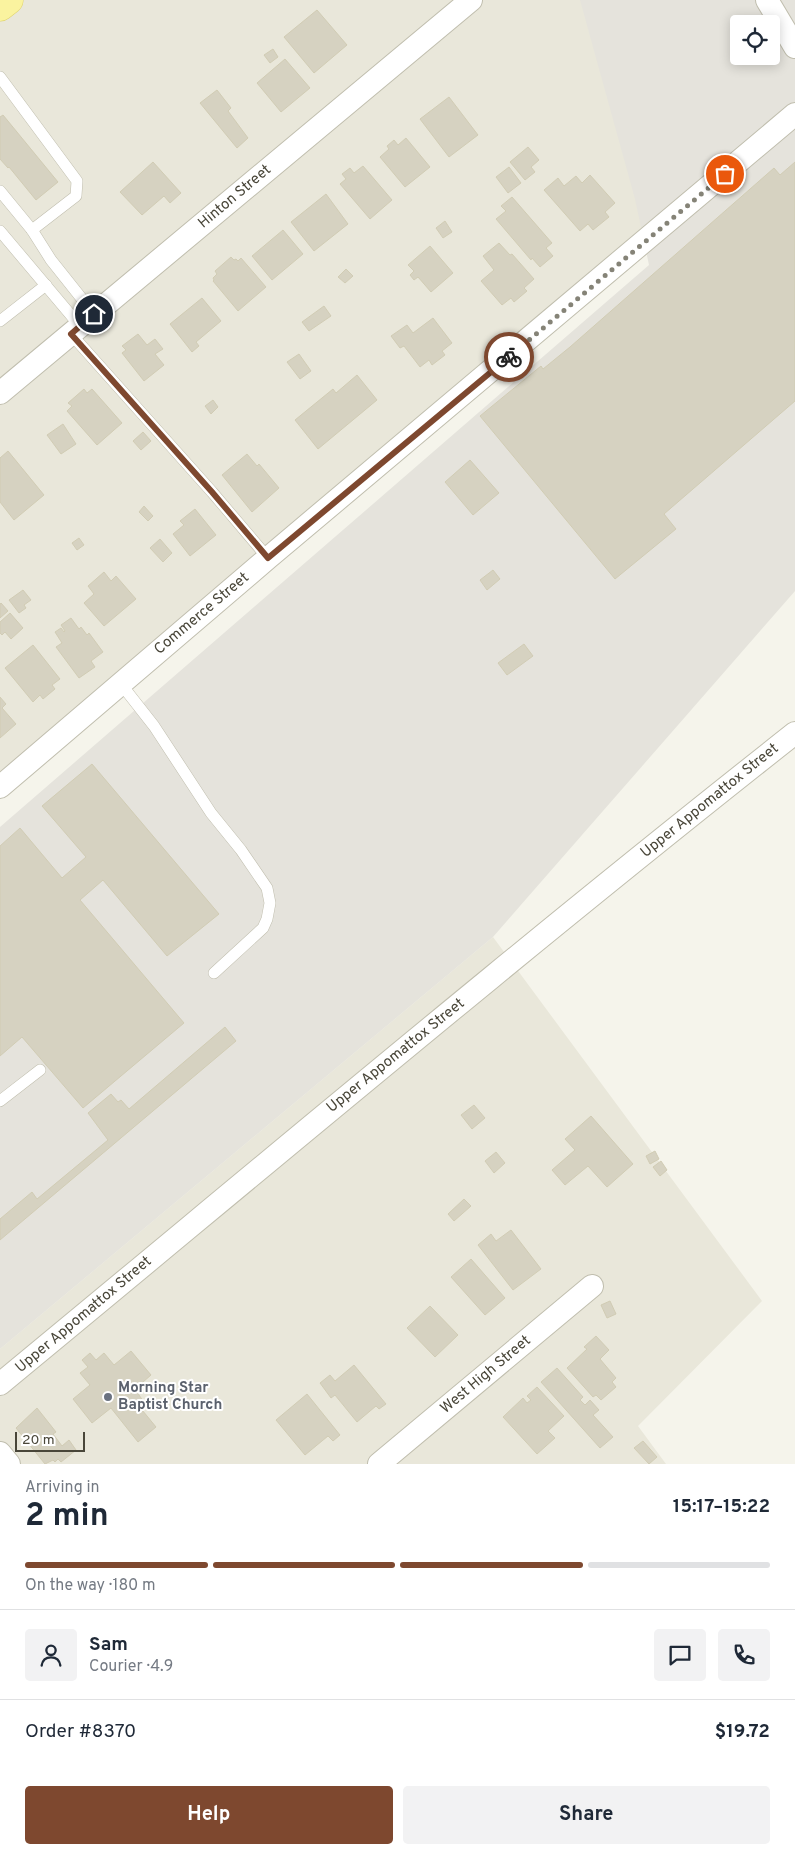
<!DOCTYPE html>
<meta charset="utf-8">
<style>
body{margin:0;font-family:Overpass,sans-serif;background:#f2f2f3;color:#1f2937;height:100vh;display:flex;flex-direction:column;font-size:19px;white-space:nowrap}
*{box-sizing:border-box;margin:0}
p{font-size:16px;color:#747a83}
.icon{flex:none;width:28px;height:28px;fill:none;stroke:currentColor;stroke-width:2;stroke-linecap:round;stroke-linejoin:round}
.map{position:relative;height:1464px;overflow:hidden}
.details{display:flex;flex-direction:column;background:#fff;flex:1}
.details>*{flex:none}
.fabs{position:absolute;left:730px;top:15px;display:grid;gap:10px}
.fabs a{display:grid;place-items:center;width:50px;height:50px;border-radius:5px;background:#fff;box-shadow:0 2px 12px #0003;font-size:25px}
.scale{position:absolute;left:15px;bottom:12px;width:70px;box-sizing:border-box;padding-left:5px;border:2px solid #494639;border-top:0;font-size:14px;line-height:18px;white-space:nowrap;color:#494639;-webkit-text-stroke:4px #fff;paint-order:stroke}
.pin{position:absolute;display:grid;place-items:center;width:42px;height:42px;color:#fff;margin:-21px;border:2px solid #fff;border-radius:50%;box-shadow:0 1px 5px #0007}
.courier{position:absolute;display:grid;place-items:center;width:50px;height:50px;margin:-25px;border:4px solid #7e482f;border-radius:50%;background:#fff;color:#222;box-shadow:0 1px 6px #0007}
.head em{font-style:normal;font-weight:700}
.head div{display:flex;flex-direction:column-reverse}
.head{display:flex;align-items:center;justify-content:space-between;height:85px;padding:0 25px}
h1{font-size:32px;font-weight:700;line-height:38px}
.bar{display:grid;grid-template-columns:repeat(4,1fr);gap:8px 5px;align-content:center;height:60px;padding:0 25px}
.bar i{height:6px;border-radius:4px;background:#e0e1e3}
.bar .selected{background:#7e482f}
.bar p{grid-column:span 4}
.line{display:flex;align-items:center;gap:12px;padding:0 25px;border-top:1px solid #e0e1e3}
.line div{flex:1}
.round{display:grid;place-items:center;flex:none;width:52px;height:52px;border-radius:5px;background:#f2f2f3}
.action{display:flex;gap:10px;margin-top:auto;padding:10px 25px}
.action a{flex:1;height:58px;border-radius:5px;background:#7e482f;color:#fff;font-size:20px;font-weight:700;line-height:58px;text-align:center}
.action a+a{background:#f2f2f3;color:#1f2937}
.map>svg:first-child{display:block}
.residential{fill:#e9e7da;fill-rule:evenodd}
.industrial{fill:#e5e3dc;fill-rule:evenodd}
.building{fill:#d6d2c1;stroke:#d1ccb4}
.lines{fill:none;stroke-linecap:round;stroke-linejoin:round}
.lane-casing{stroke:#c0beae;stroke-width:12}
.street-casing{stroke:#c0beae;stroke-width:24}
.primary-casing{stroke:#e0d56e;stroke-width:29}
.lane{stroke:#fff;stroke-width:11}
.street{stroke:#fff;stroke-width:22}
.primary{stroke:#faf39f;stroke-width:28}
.done{stroke:#858377;stroke-width:5;stroke-dasharray:0 9}
.route{stroke:#7e482f;stroke-width:6}
.worship-dot{fill:#6b7280;stroke:#fff;stroke-width:2}
.labels{text-anchor:middle;dominant-baseline:central;stroke-width:4;stroke-linejoin:round;paint-order:stroke}
.street-label{font-size:15px;fill:#494639;stroke:#fff}
.worship-label{font-size:15px;font-weight:bold;fill:#5b616d;stroke:#fff;text-anchor:start}
</style>
<div class="map">
<svg width="795" height="1464" viewBox="0 0 795 1464">
<rect width="100%" height="100%" fill="#f5f4eb"/>
<g class="residential">
<path d="M0,0H775L795,113L0,784ZM739,24H771V56H739Z"/>
<path d="M493,937L762,1301L638,1426L666,1464H0V1349Z"/>
</g>
<path class="industrial" d="M580,0H795V591L493,937L0,1349V827L649,265L635,199ZM739,24H771V56H739Z"/>
<g class="building">
<path d="M317,10L347,45L314,73L284,37Z"/>
<path d="M273,49L278,57L270,63L264,55Z"/>
<path d="M285,59L310,88L281,112L257,83Z"/>
<path d="M217,90L231,108L228,111L248,138L237,148L200,103Z"/>
<path d="M449,97L478,135L449,157L420,119Z"/>
<path d="M3,115L58,182L36,200L9,167L8,168L0,159V117Z"/>
<path d="M406,138L430,167L405,187L380,157L389,149L387,146L394,140L398,145Z"/>
<path d="M528,147L539,160L531,167L535,172L525,180L510,162Z"/>
<path d="M153,162L181,193L170,203L164,196L142,215L120,192Z"/>
<path d="M795,162V401L664,514L676,529L615,579L480,416L541,366L543,369L570,347L774,168L780,175Z"/>
<path d="M363,166L392,200L370,219L340,184L346,179L342,174L350,168L354,173Z"/>
<path d="M509,167L521,183L508,193L496,177Z"/>
<path d="M590,175L615,203L605,212L609,217L593,230L588,224L580,231L544,190L558,178L564,186L576,176L582,183Z"/>
<path d="M326,194L348,224L314,251L291,222Z"/>
<path d="M512,197L552,243L546,248L553,256L540,267L532,258L531,260L496,219L506,211L501,206Z"/>
<path d="M445,221L452,232L443,238L436,228Z"/>
<path d="M283,230L303,254L272,280L252,256Z"/>
<path d="M499,243L510,255L512,254L534,279L524,288L527,291L514,302L511,298L502,305L481,281L494,270L483,256Z"/>
<path d="M430,246L453,273L431,292L418,277L414,280L410,275L414,271L408,265Z"/>
<path d="M231,257L234,260L236,259L238,261L241,258L266,287L238,311L213,281L214,280L213,278L217,274L215,271Z"/>
<path d="M346,269L353,276L345,283L338,277Z"/>
<path d="M202,298L221,321L196,342L199,346L192,352L170,324Z"/>
<path d="M324,306L331,316L309,331L302,322Z"/>
<path d="M433,318L452,343L442,351L445,355L432,365L429,360L420,367L404,346L400,348L391,336L407,325L413,333Z"/>
<path d="M138,334L147,345L155,339L163,349L155,354L164,365L144,381L122,353L126,350L122,346Z"/>
<path d="M299,354L311,371L300,379L287,362Z"/>
<path d="M357,375L377,400L318,449L295,420L333,389L336,393Z"/>
<path d="M84,389L87,393L92,389L122,423L97,445L67,411L72,406L68,403Z"/>
<path d="M213,400L218,407L211,414L205,406Z"/>
<path d="M63,424L76,444L61,454L47,435Z"/>
<path d="M143,432L151,441L141,450L133,441Z"/>
<path d="M8,451L44,495L14,520L0,502V458Z"/>
<path d="M247,454L257,466L259,464L279,488L252,512L222,475Z"/>
<path d="M470,460L499,493L473,515L445,482Z"/>
<path d="M144,506L153,516L148,521L139,512Z"/>
<path d="M195,509L216,535L190,556L173,534L184,525L180,521Z"/>
<path d="M79,538L84,545L77,550L72,543Z"/>
<path d="M160,539L172,553L163,562L150,548Z"/>
<path d="M493,570L500,579L487,590L480,580Z"/>
<path d="M104,572L111,581L116,576L136,599L104,626L84,603L94,594L88,586Z"/>
<path d="M23,590L31,600L24,605L26,608L19,613L9,600Z"/>
<path d="M1,603L8,611L0,618V604Z"/>
<path d="M10,613L23,628L11,639L5,632L2,635L0,633V622Z"/>
<path d="M71,618L79,629L81,627L87,635L89,633L103,652L91,661L95,667L79,678L56,647L62,643L55,632L61,628L64,632L65,631L61,625Z"/>
<path d="M524,644L533,656L507,675L498,663Z"/>
<path d="M33,645L60,679L52,685L55,689L43,699L40,695L33,702L5,668Z"/>
<path d="M0,697L6,704L2,708L16,724L0,738Z"/>
<path d="M92,764L219,914L167,956L103,880L80,900L184,1023L83,1108L22,1037L0,1056V846L20,828L62,878L86,857L42,806Z"/>
<path d="M225,1027L236,1041L0,1240V1219L32,1192L37,1199L108,1140L88,1113L111,1094L118,1102L121,1100L129,1109Z"/>
<path d="M474,1105L485,1118L472,1129L461,1115Z"/>
<path d="M591,1116L633,1164L607,1187L588,1166L565,1185L552,1170L575,1150L565,1139Z"/>
<path d="M655,1151L659,1159L650,1164L646,1156Z"/>
<path d="M496,1152L505,1163L494,1173L485,1161Z"/>
<path d="M661,1161L667,1170L660,1176L653,1167Z"/>
<path d="M464,1199L471,1206L454,1221L448,1214Z"/>
<path d="M511,1230L541,1269L513,1290L478,1245L491,1234L496,1241Z"/>
<path d="M471,1259L505,1298L485,1315L451,1277Z"/>
<path d="M610,1301L616,1314L607,1318L601,1305Z"/>
<path d="M430,1306L458,1335L435,1357L407,1328Z"/>
<path d="M596,1336L609,1350L600,1359L616,1378L612,1382L616,1387L601,1400L596,1395L593,1397L567,1368L587,1349L584,1347Z"/>
<path d="M131,1351L151,1375L135,1389L143,1401L138,1405L156,1427L138,1442L111,1408L92,1423L73,1399L90,1385L80,1373L88,1367L82,1360L90,1353L96,1360L104,1353L114,1365Z"/>
<path d="M354,1365L386,1404L379,1409L376,1406L357,1422L335,1395L331,1398L320,1383L330,1375L335,1381Z"/>
<path d="M557,1368L583,1397L580,1400L585,1405L590,1400L599,1410L593,1415L613,1437L600,1448L541,1382Z"/>
<path d="M537,1387L564,1416L548,1431L555,1438L537,1454L503,1417L523,1398L527,1403L531,1400L527,1396Z"/>
<path d="M307,1394L340,1435L333,1441L328,1436L305,1455L276,1420Z"/>
<path d="M37,1408L56,1432L53,1434L62,1446L69,1440L76,1450L61,1462L58,1459L55,1462L53,1460L45,1464L16,1428Z"/>
<path d="M643,1441L657,1457L649,1464L634,1448Z"/>
</g>
<g class="lines">
<g class="lane-casing">
<g id="lane">
<path d="M0,77L77,181L76,196L32,230L0,191"/>
<path d="M32,230L51,260L94,314"/>
<path d="M0,231L80,326"/>
<path d="M0,321L46,285"/>
<path d="M71,334L212,492L268,558"/>
<path d="M121,684L154,726L211,813L241,850L267,888L270,903L267,919L263,928L214,973"/>
<path d="M0,1101L40,1070"/>
</g>
</g>
<g class="street-casing">
<g id="street">
<path d="M767,0L795,47"/>
<path d="M0,393L471,0"/>
<path d="M0,787L268,558L795,114"/>
<path d="M0,1384C264,1166 526,945 795,733"/>
<path d="M0,1453L9,1464"/>
<path d="M379,1464L592,1286"/>
</g>
</g>
<g class="primary-casing">
<path id="primary" d="M0,7L9,0"/>
</g>
<use href="#lane" class="lane"/>
<use href="#street" class="street"/>
<use href="#primary" class="primary"/>
</g>
<g class="lines">
<path class="done" d="M509,357L725,174"/>
<path class="route" d="M94,314L71,334L212,492L268,558L509,357"/>
</g>
<circle class="worship-dot" cx="108" cy="1397" r="5"/>
<g class="labels">
<g class="street-label">
<text transform="translate(235 197) rotate(-40)">Hinton Street</text>
<text transform="translate(202 614) rotate(-40)">Commerce Street</text>
<text transform="translate(710 801) rotate(-39)">Upper Appomattox Street</text>
<text transform="translate(396 1056) rotate(-39)">Upper Appomattox Street</text>
<text transform="translate(84 1315) rotate(-40)">Upper Appomattox Street</text>
<text transform="translate(486 1375) rotate(-40)">West High Street</text>
</g>
<g class="worship-label">
<text x="118" y="1388">Morning Star<tspan x="118" dy="17">Baptist Church</tspan></text>
</g>
</g>
</svg>
<div class="fabs">
<a><svg class="icon" aria-label="locate" viewBox="0 0 24 24"><circle cx="12" cy="12" r="6"/><path d="M12 2v4M12 18v4M2 12h4M18 12h4"/></svg></a>
</div>
<div class="scale">20 m</div>
<div class="pin" style="left:725px;top:174px;background:#ea580c"><svg class="icon" aria-label="bag" viewBox="0 0 24 24"><path d="M5 8h14l-1 12H6zM9 8a3 3 0 0 1 6 0"/></svg></div>
<div class="pin" style="left:94px;top:314px;background:#1f2937"><svg class="icon" aria-label="home" viewBox="0 0 24 24"><path d="M3 11l9-7 9 7M6 9v11h12V9"/></svg></div>
<div class="courier" style="left:509px;top:357px"><svg class="icon" aria-label="bike" viewBox="0 0 24 24"><circle cx="6" cy="16" r="4"/><circle cx="18" cy="16" r="4"/><path d="M6 16l4-8h5l3 8M10 8l3 8H6M13 5h3"/></svg></div>
</div>
<section class="details">
<div class="head"><div><h1>2 min</h1><p>Arriving in</p></div><em>15:17–15:22</em></div>
<div class="bar"><i class="selected"></i><i class="selected"></i><i class="selected"></i><i></i><p>On the way · 180 m</p></div>
<div class="line" style="height:90px"><a class="round"><svg class="icon" aria-label="person" viewBox="0 0 24 24"><circle cx="12" cy="8" r="4"/><path d="M4 21q1-7 8-7t8 7"/></svg></a><div><b>Sam</b><p>Courier · 4.9</p></div><a class="round"><svg class="icon" aria-label="chat" viewBox="0 0 24 24"><path d="M4 5h16v11H9l-5 4z"/></svg></a><a class="round"><svg class="icon" aria-label="phone" viewBox="0 0 24 24"><path d="M5 4h4l2 5-3 2q2 4 5 5l2-3 5 2v4C11 20 4 13 5 4z"/></svg></a></div>
<div class="line" style="height:65px"><div>Order #8370</div><b>$19.72</b></div>
<div class="action"><a>Help</a><a>Share</a></div>
</section>
